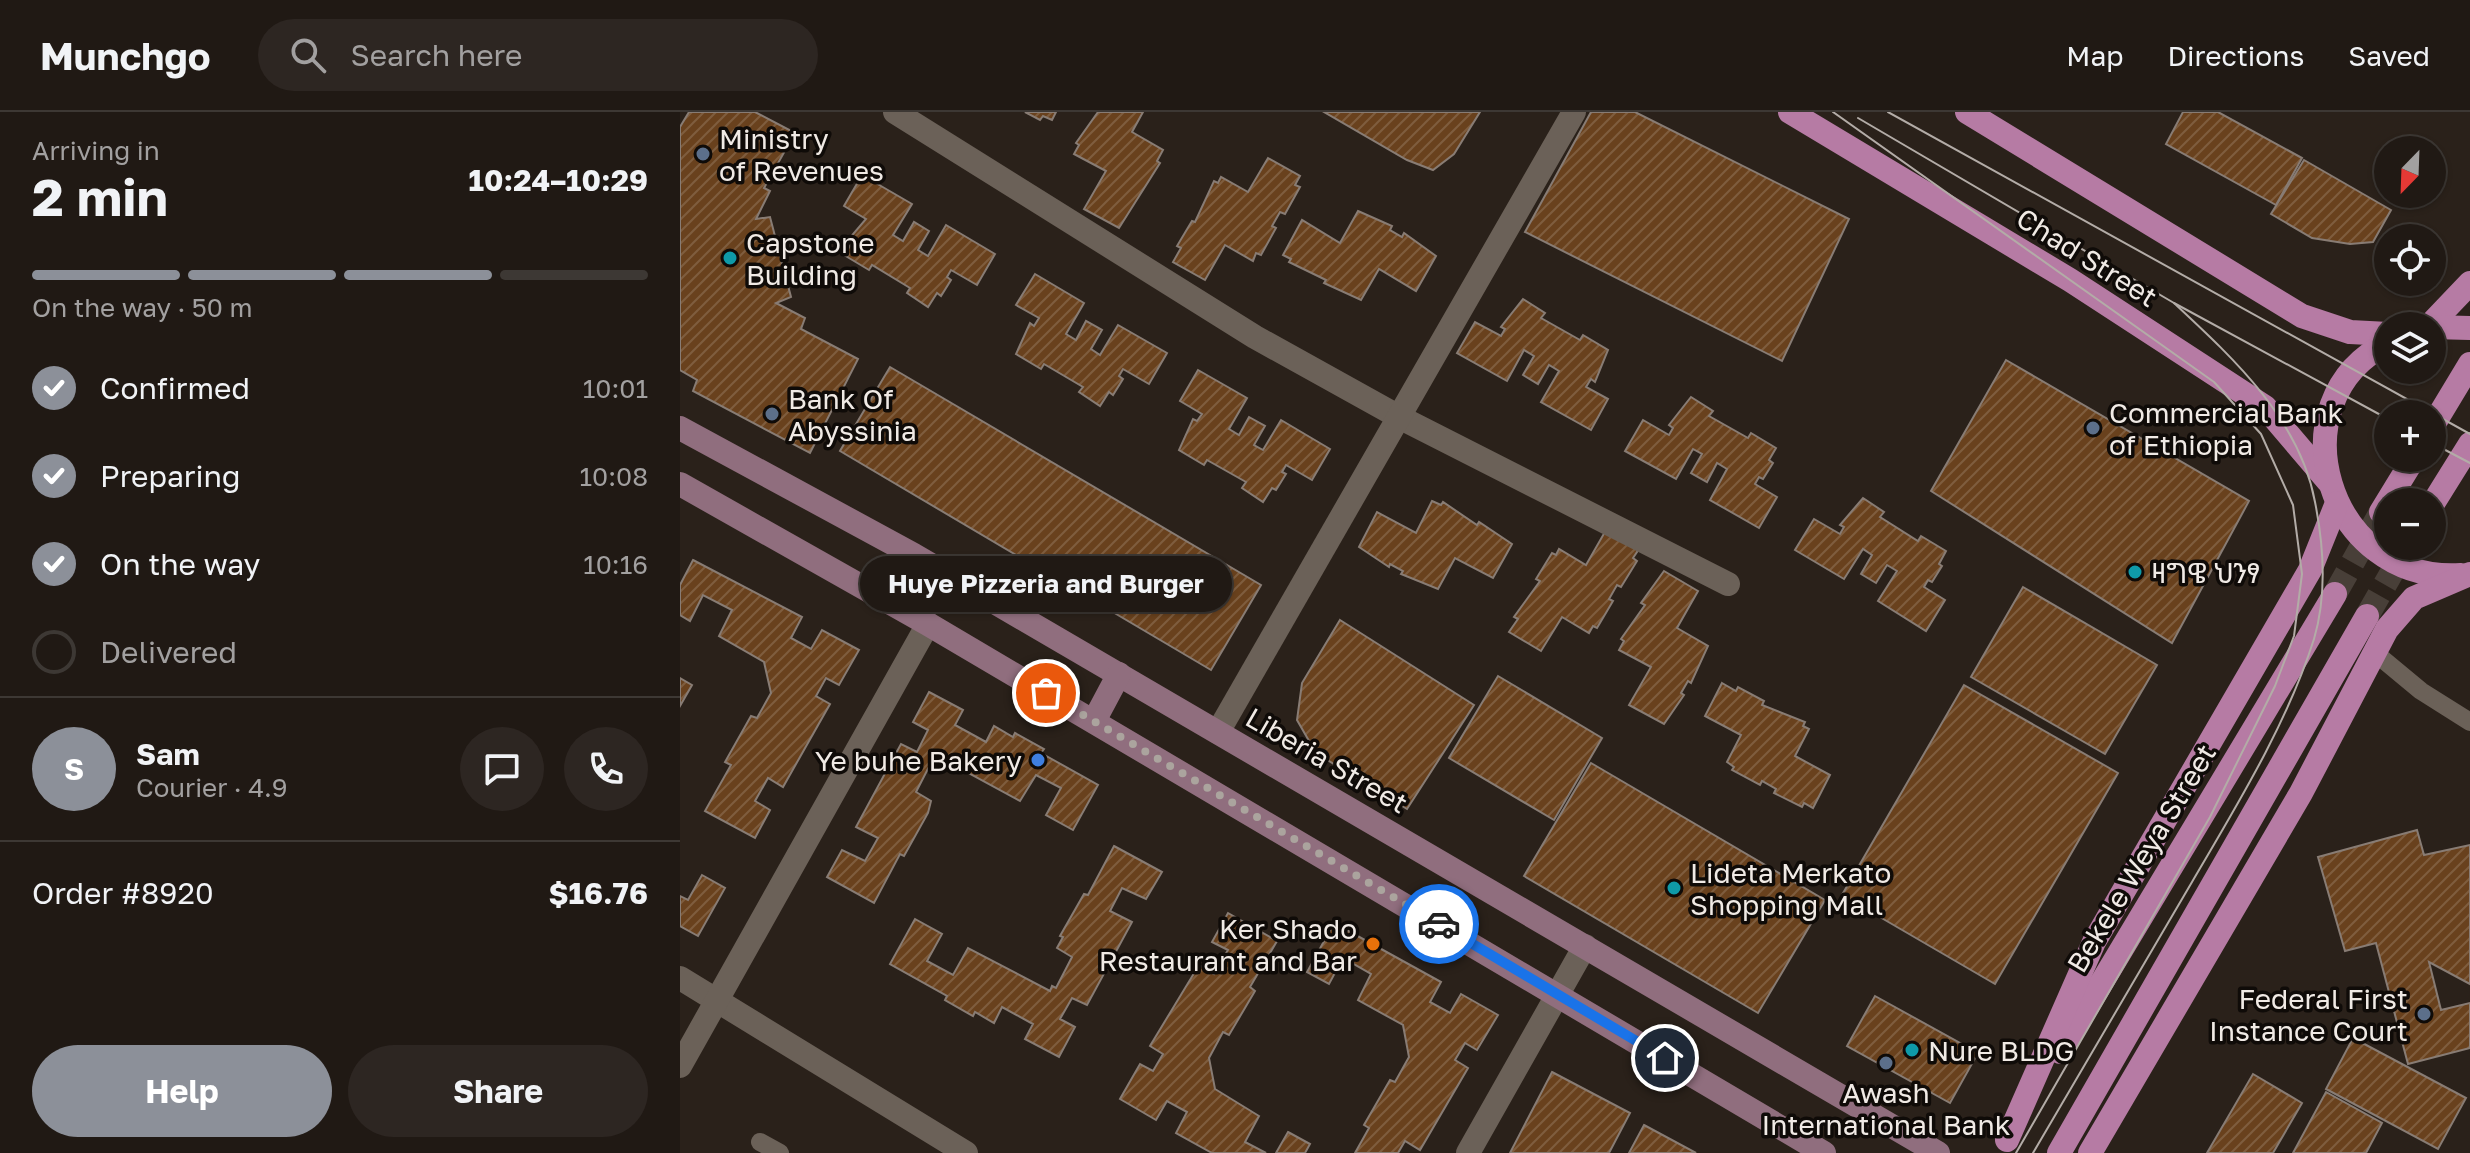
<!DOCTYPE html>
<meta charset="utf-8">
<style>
body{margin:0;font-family:"Golos Text","Noto Sans Ethiopic",sans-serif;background:#2d2622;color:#f1f3f6;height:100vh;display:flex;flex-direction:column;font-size:30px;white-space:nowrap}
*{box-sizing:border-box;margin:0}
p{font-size:26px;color:#a2a0a0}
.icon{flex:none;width:44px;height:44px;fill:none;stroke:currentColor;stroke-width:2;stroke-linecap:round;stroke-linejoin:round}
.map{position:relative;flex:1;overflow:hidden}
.side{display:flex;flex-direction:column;background:#201914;width:680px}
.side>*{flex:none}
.needle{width:52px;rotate:203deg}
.buttons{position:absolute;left:1694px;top:24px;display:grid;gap:16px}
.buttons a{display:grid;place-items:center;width:72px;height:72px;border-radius:50%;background:#201914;box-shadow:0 2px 6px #0004,0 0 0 2px #3d3834;font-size:40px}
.pin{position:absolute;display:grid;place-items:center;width:68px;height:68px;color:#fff;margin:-34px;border:4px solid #fff;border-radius:50%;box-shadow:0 2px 8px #0007}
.courier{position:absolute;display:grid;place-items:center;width:80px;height:80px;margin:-40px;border:6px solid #1a73e8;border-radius:50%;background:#fff;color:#222;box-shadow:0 2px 10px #0007}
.bubble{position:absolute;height:56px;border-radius:28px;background:#201914;box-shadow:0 2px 6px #0004,0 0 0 2px #3d3834;font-size:26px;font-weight:700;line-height:56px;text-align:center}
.overview em{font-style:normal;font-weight:700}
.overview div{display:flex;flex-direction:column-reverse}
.overview{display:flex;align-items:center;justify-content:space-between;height:136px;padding:0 32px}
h1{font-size:52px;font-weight:700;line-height:60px}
.bar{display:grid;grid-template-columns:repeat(4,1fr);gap:12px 8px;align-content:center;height:96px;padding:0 32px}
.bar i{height:10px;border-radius:6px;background:#3d3834}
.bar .active{background:#8c9099}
.bar p{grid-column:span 4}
.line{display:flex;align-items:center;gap:20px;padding:0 32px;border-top:2px solid #3d3834}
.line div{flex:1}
.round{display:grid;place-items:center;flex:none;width:84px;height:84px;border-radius:42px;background:#2d2622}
ol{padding:0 32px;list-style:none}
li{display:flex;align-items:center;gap:24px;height:88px}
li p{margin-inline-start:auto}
li .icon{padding:8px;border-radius:50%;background:#8c9099;color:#fff;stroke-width:4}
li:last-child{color:#a2a0a0}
li i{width:44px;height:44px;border:4px solid #3d3834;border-radius:50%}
.action{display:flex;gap:16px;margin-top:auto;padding:16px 32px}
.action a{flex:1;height:92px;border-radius:48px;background:#8c9099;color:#fff;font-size:32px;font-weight:700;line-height:92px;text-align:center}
.action a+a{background:#2d2622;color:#f1f3f6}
header{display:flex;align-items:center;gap:48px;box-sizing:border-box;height:112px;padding:0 40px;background:#201914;border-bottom:2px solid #3d3834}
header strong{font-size:38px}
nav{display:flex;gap:44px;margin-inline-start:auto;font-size:28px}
.search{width:560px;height:72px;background:#2d2622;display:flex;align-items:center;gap:20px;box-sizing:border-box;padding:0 28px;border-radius:44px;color:#a2a0a0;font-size:30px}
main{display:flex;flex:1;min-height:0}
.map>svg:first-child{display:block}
.building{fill:url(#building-hatch);stroke:#887c74;stroke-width:2}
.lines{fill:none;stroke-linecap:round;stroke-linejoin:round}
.primary-tunnel{stroke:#483f38;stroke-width:24;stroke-dasharray:24 12;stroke-linecap:butt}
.lane{stroke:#6b6158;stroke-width:18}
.street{stroke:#6b6158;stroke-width:24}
.secondary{stroke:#906e7e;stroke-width:24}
.primary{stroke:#b67ba4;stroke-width:24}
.tram{stroke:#b3aca7;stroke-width:2}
.done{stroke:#aba49e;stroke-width:8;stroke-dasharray:0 14.4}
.route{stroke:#1a73e8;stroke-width:10}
.service-dot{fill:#5c6f8a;stroke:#0f0b08;stroke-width:3}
.culture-dot{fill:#0f9aa8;stroke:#0f0b08;stroke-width:3}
.shop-dot{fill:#3f7fe0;stroke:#0f0b08;stroke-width:3}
.food-dot{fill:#e8710a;stroke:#0f0b08;stroke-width:3}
.labels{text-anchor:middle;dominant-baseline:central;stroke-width:7;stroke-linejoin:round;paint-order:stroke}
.poi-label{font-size:28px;fill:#f0eae5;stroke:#0f0b08;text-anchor:start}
.street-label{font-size:28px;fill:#f0eae5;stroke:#0f0b08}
</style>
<header>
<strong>Munchgo</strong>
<div class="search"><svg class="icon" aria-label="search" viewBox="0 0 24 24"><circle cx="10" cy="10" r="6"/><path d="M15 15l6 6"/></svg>Search here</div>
<nav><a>Map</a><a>Directions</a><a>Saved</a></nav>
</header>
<main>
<section class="side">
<div class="overview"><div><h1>2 min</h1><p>Arriving in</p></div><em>10:24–10:29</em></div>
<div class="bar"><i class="active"></i><i class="active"></i><i class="active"></i><i></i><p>On the way · 50 m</p></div>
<ol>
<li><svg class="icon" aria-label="check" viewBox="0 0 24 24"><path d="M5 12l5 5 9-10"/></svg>Confirmed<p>10:01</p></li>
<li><svg class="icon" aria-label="check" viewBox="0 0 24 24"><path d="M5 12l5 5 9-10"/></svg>Preparing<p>10:08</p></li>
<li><svg class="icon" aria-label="check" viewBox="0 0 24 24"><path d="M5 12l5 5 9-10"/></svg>On the way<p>10:16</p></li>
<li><i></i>Delivered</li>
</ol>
<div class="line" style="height:144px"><b class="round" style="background:#8c9099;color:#fff">S</b><div><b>Sam</b><p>Courier · 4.9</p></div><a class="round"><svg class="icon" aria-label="chat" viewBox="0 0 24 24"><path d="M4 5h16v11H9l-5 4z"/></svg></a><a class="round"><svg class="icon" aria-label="phone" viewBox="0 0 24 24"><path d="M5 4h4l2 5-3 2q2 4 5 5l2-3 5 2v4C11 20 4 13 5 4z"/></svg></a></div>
<div class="line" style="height:104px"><div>Order #8920</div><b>$16.76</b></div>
<div class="action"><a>Help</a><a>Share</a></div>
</section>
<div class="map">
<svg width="1790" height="1041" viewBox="0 0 1790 1041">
<defs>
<pattern id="building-hatch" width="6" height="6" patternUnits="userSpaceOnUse" patternTransform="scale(2)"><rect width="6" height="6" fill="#69411d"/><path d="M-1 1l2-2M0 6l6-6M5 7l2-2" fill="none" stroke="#7f5d3e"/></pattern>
</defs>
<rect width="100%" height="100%" fill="#2a211a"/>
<g class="building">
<path d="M9,0H75L115,21L84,76L90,79L76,107L90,105L111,185L96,191L125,206L121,217L178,247L130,341L13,279L17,268L0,258V15Z"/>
<path d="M345,0H376L372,8L363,4L360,8Z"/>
<path d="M418,0H463L452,20L483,38L477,49L480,51L439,116L404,97L426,59L394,42L399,33L396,31Z"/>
<path d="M644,0H800L774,42L753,58L727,48Z"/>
<path d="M911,0H955L1169,107L1102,249L845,120Z"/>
<path d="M1503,0H1538L1622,46L1596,93L1486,32Z"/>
<path d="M588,46L620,64L615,73L620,75L605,102L600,100L592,114L596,116L581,143L576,141L573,149L545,133L525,168L493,150L501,136L497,134L512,109L515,110L534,69L538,71L541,65L568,80Z"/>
<path d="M1624,48L1711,98L1693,130L1670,132L1632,126L1591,102Z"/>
<path d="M182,63L232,92L213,123L223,129L234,110L249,119L238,138L248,144L266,113L315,142L297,173L271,158L267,165L271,168L261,184L257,181L248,195L227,181L230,176L192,153L189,158L164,143L172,131L168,128L186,107L164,94Z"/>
<path d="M678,99L712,114L710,118L722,125L724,121L756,144L736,179L699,157L681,188L644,171L646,168L609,150L611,147L603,143L622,108L660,131Z"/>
<path d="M355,162L404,191L386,222L396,228L406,209L422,218L411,237L420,243L438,213L487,241L469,272L443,257L439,264L443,267L433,283L429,280L420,294L399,280L403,275L364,252L361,257L336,242L350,211L354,214L359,206L336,193Z"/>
<path d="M843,187L865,201L861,206L900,228L903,223L928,238L915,270L911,267L906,275L928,287L911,318L861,290L879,259L869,253L858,272L843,263L854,244L844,238L827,269L777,241L795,210L821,224L825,217L821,215Z"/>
<path d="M1326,248L1569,389L1492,531L1251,379Z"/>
<path d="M210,255L581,473L531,558L160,339Z"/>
<path d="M518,258L567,286L549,317L559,323L569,305L585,314L574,333L583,338L601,308L650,337L632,368L606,353L602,360L606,362L596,378L592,376L583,390L562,376L566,370L527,348L524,353L499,338L513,307L517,309L522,302L500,289Z"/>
<path d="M1011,285L1033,299L1029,304L1068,326L1071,321L1096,336L1089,348L1093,351L1083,367L1079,365L1075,372L1097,385L1079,416L1030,388L1047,357L1037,351L1027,370L1011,361L1022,342L1013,337L996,367L945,339L963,308L989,323L993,316L989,313Z"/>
<path d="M1183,386L1204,400L1200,405L1238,429L1241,424L1266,439L1259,452L1262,454L1252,470L1248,468L1244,475L1265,488L1246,519L1198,489L1217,459L1207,453L1196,471L1181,462L1192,443L1183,437L1164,467L1115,438L1134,407L1160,422L1164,415L1160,413Z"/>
<path d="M752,389L761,393L763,390L797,413L799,410L832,432L813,466L775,446L758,477L721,462L723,459L710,452L709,455L679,435L697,400L736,421Z"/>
<path d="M926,418L959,437L953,446L957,449L941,475L937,473L929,487L933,489L917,516L913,514L909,521L882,505L861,539L829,520L838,507L834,505L860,469L856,467L872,441L876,443L879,437L906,453Z"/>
<path d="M13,448L122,505L111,526L131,537L142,518L179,538L159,573L146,566L136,584L150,592L103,675L88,666L75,689L90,698L75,726L25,699L51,653L45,650L71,604L77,606L91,581L84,550L39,524L52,498L23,483L10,509L0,503V473Z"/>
<path d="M984,459L1018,479L997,516L1028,534L1011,571L1008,569L1001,581L1004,583L984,612L949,593L971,555L939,538L944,529L941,527L965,493L961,491Z"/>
<path d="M1343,475L1477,553L1425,642L1291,565Z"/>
<path d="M660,508L794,593L727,697L636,641L617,608L622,571Z"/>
<path d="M818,564L922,626L874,708L769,646Z"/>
<path d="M0,566L12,573L0,594Z"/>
<path d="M1042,571L1056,579L1058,575L1084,589L1082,593L1125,610L1123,614L1129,617L1115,644L1150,663L1133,696L1124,691L1122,695L1094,681L1096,677L1082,669L1080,673L1052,658L1054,655L1047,650L1061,623L1025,604Z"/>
<path d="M1284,573L1438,661L1315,872L1162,783Z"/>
<path d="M249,580L283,598L275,613L306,630L314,614L333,625L335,621L364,637L361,641L418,673L393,718L366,703L381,676L356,663L340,689L259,645L256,651L252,649L236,680L251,689L248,701L224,744L220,742L194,791L147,765L162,738L185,749L198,726L176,715L221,632L237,640L248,618L233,610Z"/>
<path d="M911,651L1145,788L1078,901L844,764Z"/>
<path d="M1737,718L1744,743L1790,733V872L1749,850L1761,898L1790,891V936L1728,952L1696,831L1665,839L1638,745Z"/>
<path d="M434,734L482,760L466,787L442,776L430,799L452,810L407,893L392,886L380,907L395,915L379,945L345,927L353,912L322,895L314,911L295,900L293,904L265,888L267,884L210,852L235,807L262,822L247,849L273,863L288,836L370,879L372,874L376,876L392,845L377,836L383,825L380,824L404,782L408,783Z"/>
<path d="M22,763L45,776L18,824L0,814V784L8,788Z"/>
<path d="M548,801L597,829L570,875L575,879L549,923L543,920L529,946L535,977L579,1004L565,1030L586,1041H532L496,1021L507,1000L487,989L476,1008L440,987L460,952L473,959L483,942L470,934L519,853L534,862L548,838L532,830Z"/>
<path d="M654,811L761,870L750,890L770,901L781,882L818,903L797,938L785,931L775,948L788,956L740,1038L725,1029L718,1041H675L689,1016L684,1013L710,968L715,970L729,945L723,913L678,888L691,862L663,846L649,872L627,860Z"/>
<path d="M1195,884L1298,941L1270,991L1167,934Z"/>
<path d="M1673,926L1786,986L1758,1037L1646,977Z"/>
<path d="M872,960L950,1001L929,1041H830Z"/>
<path d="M1573,962L1622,991L1593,1041H1527Z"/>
<path d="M1646,980L1702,1011L1686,1041H1613Z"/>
<path d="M964,1013L1016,1041H949Z"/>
<path d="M608,1020L630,1032L625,1041H596Z"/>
</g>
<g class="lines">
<g class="primary-tunnel">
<path d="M1655,482L1701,400"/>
<path d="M1687,504L1727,434"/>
</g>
<g class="lane">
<path d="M1694,540L1741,579L1790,610"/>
<path d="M80,1030L100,1041"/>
</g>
<g class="street">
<path d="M215,0L575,225L721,306L1048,472"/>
<path d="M538,620L894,0"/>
<path d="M0,866L286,1041"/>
<path d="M0,954L248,512"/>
<path d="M788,1041L905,834"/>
</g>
<g class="secondary">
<path d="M0,316L234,443L1258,1041"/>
<path d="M0,372L248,512L1144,1041"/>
<path d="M414,609L439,562"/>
</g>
<g class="primary">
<path d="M1110,0L1390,168L1585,295L1648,369"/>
<path d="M1287,0L1622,204L1670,220L1708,222"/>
<path d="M1749,214L1790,171"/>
<path d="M1752,215L1790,216"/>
<path d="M1708,231C1593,288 1646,472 1781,463"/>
<path d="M1752,315L1790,252"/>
<path d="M1752,393L1790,332"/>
<path d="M1701,400L1734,346"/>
<path d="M1380,940L1655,482"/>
<path d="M1327,1028L1414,830L1630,458L1657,391"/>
<path d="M1379,1041L1687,504"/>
<path d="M1410,1041L1621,681L1707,517L1734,486L1790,462"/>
</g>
<g class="tram">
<path d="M1153,0L1534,270L1581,322L1613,393L1622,462L1614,524L1595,574L1530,705L1336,1041"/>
<path d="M1208,0L1790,322"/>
<path d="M1178,6L1494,191L1708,307"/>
<path d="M1752,331L1790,351"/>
<path d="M1353,1041C1406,951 1459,860 1512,770C1557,693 1607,612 1634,527C1647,483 1644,435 1635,390C1620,307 1552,245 1494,191"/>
</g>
</g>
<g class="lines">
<path class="done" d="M366,581L759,812"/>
<path class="route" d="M759,812L985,946"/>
</g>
<g class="service-dot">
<circle cx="23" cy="42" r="8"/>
<circle cx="92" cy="302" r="8"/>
<circle cx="1413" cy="316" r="8"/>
<circle cx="1744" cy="902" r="8"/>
<circle cx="1206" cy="951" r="8"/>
</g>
<g class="culture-dot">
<circle cx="50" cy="146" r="8"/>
<circle cx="1455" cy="460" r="8"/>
<circle cx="994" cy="776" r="8"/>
<circle cx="1232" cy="938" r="8"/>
</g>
<circle class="shop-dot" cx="358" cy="648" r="8"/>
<circle class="food-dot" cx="693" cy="832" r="8"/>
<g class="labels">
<g class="poi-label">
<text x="39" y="26">Ministry<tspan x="39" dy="32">of Revenues</tspan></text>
<text x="66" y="130">Capstone<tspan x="66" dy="32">Building</tspan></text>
<text x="108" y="286">Bank Of<tspan x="108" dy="32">Abyssinia</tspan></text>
<text x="1429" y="300">Commercial Bank<tspan x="1429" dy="32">of Ethiopia</tspan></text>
<text x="1471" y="460">ዛግዌ ህንፃ</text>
<text x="342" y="648" text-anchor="end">Ye buhe Bakery</text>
<text x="1010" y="760">Lideta Merkato<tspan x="1010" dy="32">Shopping Mall</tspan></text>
<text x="677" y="816" text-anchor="end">Ker Shado<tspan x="677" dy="32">Restaurant and Bar</tspan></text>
<text x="1728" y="886" text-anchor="end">Federal First<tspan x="1728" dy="32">Instance Court</tspan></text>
<text x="1248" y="938">Nure BLDG</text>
<text x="1206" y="980" text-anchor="middle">Awash<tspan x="1206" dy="32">International Bank</tspan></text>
</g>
<g class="street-label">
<text transform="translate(1407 145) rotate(32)">Chad Street</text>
<text transform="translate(647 648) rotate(30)">Liberia Street</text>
<text transform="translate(1461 746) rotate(-59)">Bekele Weya Street</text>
</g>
</g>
</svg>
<div class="buttons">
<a><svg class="needle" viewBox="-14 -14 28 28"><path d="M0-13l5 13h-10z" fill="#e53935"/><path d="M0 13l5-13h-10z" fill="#a2a0a0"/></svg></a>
<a><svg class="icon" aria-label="locate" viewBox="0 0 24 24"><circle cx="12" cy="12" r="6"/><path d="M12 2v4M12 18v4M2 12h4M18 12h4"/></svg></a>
<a><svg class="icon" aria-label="layers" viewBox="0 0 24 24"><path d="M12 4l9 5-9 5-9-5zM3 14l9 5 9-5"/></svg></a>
<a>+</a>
<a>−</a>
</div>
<div class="pin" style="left:366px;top:581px;background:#ea580c"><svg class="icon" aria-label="bag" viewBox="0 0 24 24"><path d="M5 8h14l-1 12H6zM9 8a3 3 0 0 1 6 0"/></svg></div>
<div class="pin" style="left:985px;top:946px;background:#1f2937"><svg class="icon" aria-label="home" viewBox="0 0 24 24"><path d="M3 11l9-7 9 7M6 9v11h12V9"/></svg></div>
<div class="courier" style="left:759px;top:812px"><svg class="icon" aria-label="car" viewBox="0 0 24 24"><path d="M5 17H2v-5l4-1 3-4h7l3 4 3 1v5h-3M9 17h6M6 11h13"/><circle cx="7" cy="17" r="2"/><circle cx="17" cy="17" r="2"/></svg></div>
<div class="bubble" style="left:180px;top:444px;width:372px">Huye Pizzeria and Burger</div>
</div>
</main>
